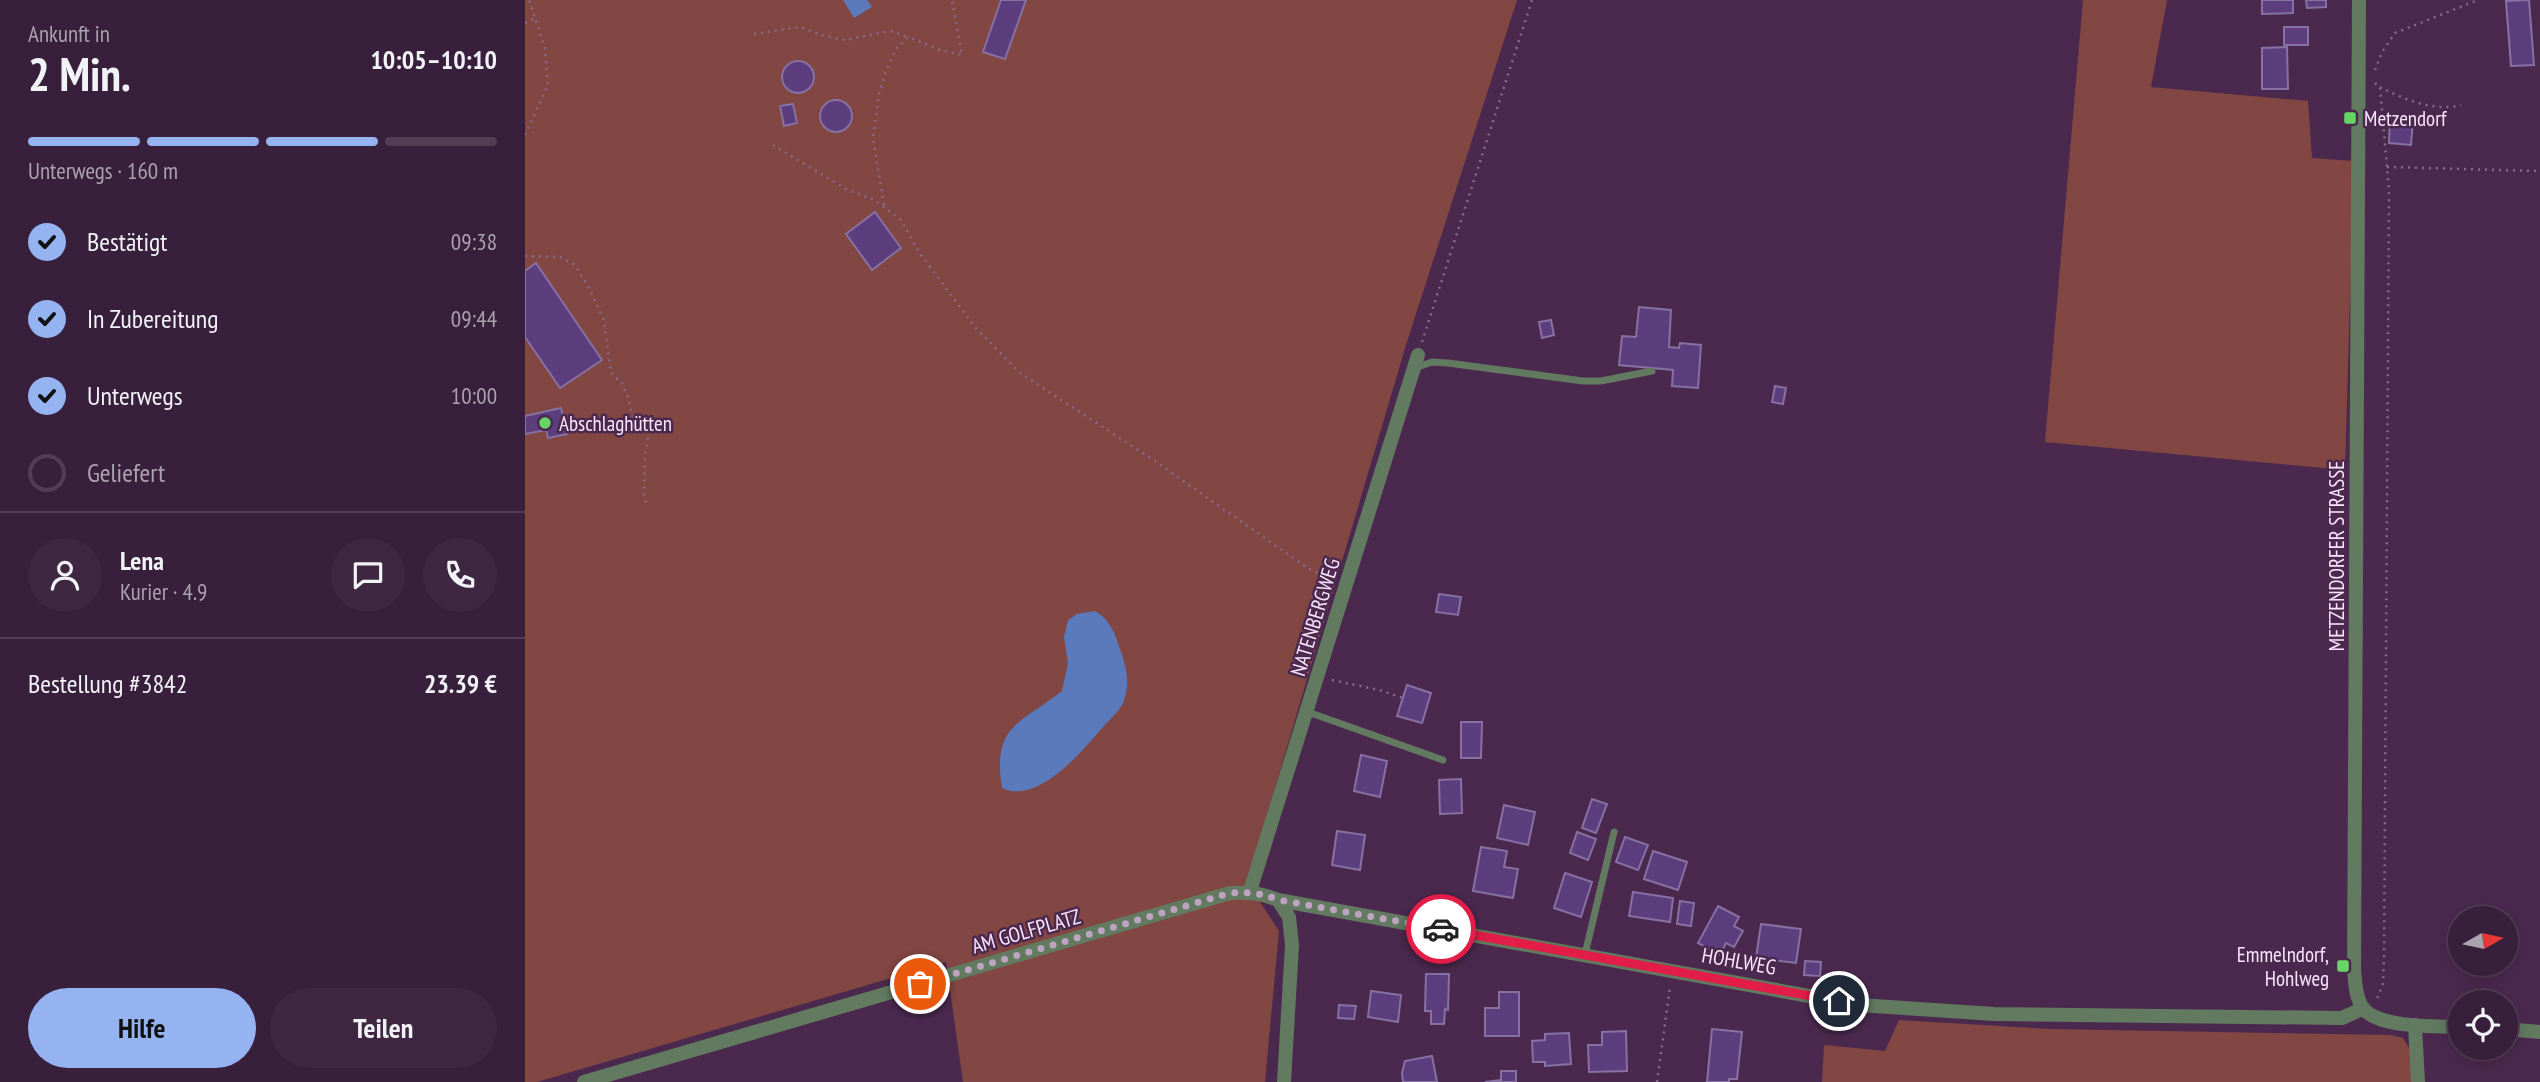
<!DOCTYPE html>
<html lang="de">
<meta charset="utf-8">
<style>
body{margin:0;font-family:"PT Sans Narrow",sans-serif;background:#3f2742;color:#f1f3f6;height:100vh;display:flex;flex-direction:column;font-size:26px;white-space:nowrap}
*{box-sizing:border-box;margin:0}
p{font-size:23px;color:#aba2af}
.icon{flex:none;width:38px;height:38px;fill:none;stroke:currentColor;stroke-width:2;stroke-linecap:round;stroke-linejoin:round}
.map{position:relative;flex:1;overflow:hidden}
.panel{display:flex;flex-direction:column;background:#381f3b;width:525px}
.panel>*{flex:none}
.needle{width:46px;rotate:81deg}
.fabs{position:absolute;left:1923px;top:906px;display:grid;gap:14px}
.fabs a{display:grid;place-items:center;width:70px;height:70px;border-radius:50%;background:#381f3b;box-shadow:0 4px 18px #0003,0 0 0 2px #523d55;font-size:35px}
.pin{position:absolute;display:grid;place-items:center;width:60px;height:60px;color:#fff;margin:-30px;border:4px solid #fff;border-radius:50%;box-shadow:0 2px 7px #0007}
.courier{position:absolute;display:grid;place-items:center;width:70px;height:70px;margin:-35px;border:5px solid #e11d48;border-radius:50%;background:#fff;color:#222;box-shadow:0 2px 9px #0007}
.summary em{font-style:normal;font-weight:600}
.summary div{display:flex;flex-direction:column-reverse}
.summary{display:flex;align-items:center;justify-content:space-between;height:119px;padding:0 28px}
h1{font-size:46px;font-weight:600;line-height:52px}
.bar{display:grid;grid-template-columns:repeat(4,1fr);gap:10px 7px;align-content:center;height:84px;padding:0 28px}
.bar i{height:9px;border-radius:5px;background:#523d55}
.bar .on{background:#95b2f1}
.bar p{grid-column:span 4}
.line{display:flex;align-items:center;gap:18px;padding:0 28px;border-top:2px solid #523d55}
.line div{flex:1}
.round{display:grid;place-items:center;flex:none;width:74px;height:74px;border-radius:37px;background:#3f2742}
ol{padding:0 28px;list-style:none}
li{display:flex;align-items:center;gap:21px;height:77px}
li p{margin-inline-start:auto}
li .icon{padding:7px;border-radius:50%;background:#95b2f1;color:#111;stroke-width:4}
li:last-child{color:#aba2af}
li i{width:38px;height:38px;border:4px solid #523d55;border-radius:50%}
.action{display:flex;gap:14px;margin-top:auto;padding:14px 28px}
.action a{flex:1;height:80px;border-radius:42px;background:#95b2f1;color:#111;font-size:28px;font-weight:600;line-height:80px;text-align:center}
.action a+a{background:#3f2742;color:#f1f3f6}
main{display:flex;flex:1;min-height:0}
.map>svg:first-child{display:block}
.green{fill:#824643}
.water{fill:#5b7abb}
.building{fill:#5c3e7e;stroke:#8671a2;stroke-width:2}
.lines{fill:none;stroke-linecap:round;stroke-linejoin:round}
.path{stroke:#886a8b;stroke-width:2.5;stroke-dasharray:2 5;stroke-linecap:butt}
.service{stroke:#617a60;stroke-width:7}
.minor{stroke:#617a60;stroke-width:14}
.done{stroke:#bda3bf;stroke-width:7;stroke-dasharray:0 12.6}
.route{stroke:#e11d48;stroke-width:9}
.poi-dot{fill:#66d467;stroke:#4b294f;stroke-width:2.5}
.labels{text-anchor:middle;dominant-baseline:central;stroke-width:5;stroke-linejoin:round;paint-order:stroke}
.poi-label{font-size:21px;fill:#fae4fc;stroke:#4b294f;text-anchor:start}
.street-label{font-size:21px;fill:#fae4fc;stroke:#4b294f}
</style>
<main>
<section class="panel">
<div class="summary"><div><h1>2 Min.</h1><p>Ankunft in</p></div><em>10:05–10:10</em></div>
<div class="bar"><i class="on"></i><i class="on"></i><i class="on"></i><i></i><p>Unterwegs · 160 m</p></div>
<ol>
<li><svg class="icon" aria-label="check" viewBox="0 0 24 24"><path d="M5 12l5 5 9-10"/></svg>Bestätigt<p>09:38</p></li>
<li><svg class="icon" aria-label="check" viewBox="0 0 24 24"><path d="M5 12l5 5 9-10"/></svg>In Zubereitung<p>09:44</p></li>
<li><svg class="icon" aria-label="check" viewBox="0 0 24 24"><path d="M5 12l5 5 9-10"/></svg>Unterwegs<p>10:00</p></li>
<li><i></i>Geliefert</li>
</ol>
<div class="line" style="height:126px"><a class="round"><svg class="icon" aria-label="person" viewBox="0 0 24 24"><circle cx="12" cy="8" r="4"/><path d="M4 21q1-7 8-7t8 7"/></svg></a><div><b>Lena</b><p>Kurier · 4.9</p></div><a class="round"><svg class="icon" aria-label="chat" viewBox="0 0 24 24"><path d="M4 5h16v11H9l-5 4z"/></svg></a><a class="round"><svg class="icon" aria-label="phone" viewBox="0 0 24 24"><path d="M5 4h4l2 5-3 2q2 4 5 5l2-3 5 2v4C11 20 4 13 5 4z"/></svg></a></div>
<div class="line" style="height:91px"><div>Bestellung #3842</div><b>23.39 €</b></div>
<div class="action"><a>Hilfe</a><a>Teilen</a></div>
</section>
<div class="map">
<svg width="2015" height="1082" viewBox="0 0 2015 1082">
<rect width="100%" height="100%" fill="#4b294f"/>
<g class="green">
<path d="M0,0H992L881,345L722,882L754,931L740,1082H438L421,962L12,1082H0Z"/>
<path d="M1558,0H1642L1626,87L1783,101L1787,158L1829,161L1820,470L1520,442Z"/>
<path d="M1374,1020L1525,1029L1866,1035L1878,1038L1887,1053L1888,1082H1297L1299,1045L1360,1051Z"/>
</g>
<g class="water">
<path d="M318,0H342L347,7L329,18Z"/>
<path d="M570,611C584,619 589,631 594,646C601,666 606,682 598,703C594,712 583,721 577,728C556,753 512,805 477,788C467,725 495,724 537,691L543,663L539,637L543,620L552,614Z"/>
</g>
<g class="building">
<path d="M476,0H501L480,59L458,52Z"/>
<path d="M1737,0H1768V13L1737,14Z"/>
<path d="M1781,0H1801V7L1782,8Z"/>
<path d="M2004,0L2009,65L1986,66L1981,1Z"/>
<rect x="1759" y="27" width="24" height="18"/>
<path d="M1762,47L1763,89H1737V48Z"/>
<circle cx="273" cy="77" r="16"/>
<circle cx="311" cy="116" r="16"/>
<path d="M268,104L272,123L259,126L255,106Z"/>
<path d="M1865,117L1888,119L1886,145L1864,143Z"/>
<path d="M350,212L376,248L347,270L321,234Z"/>
<path d="M11,263L77,360L35,388L0,337V271Z"/>
<path d="M1114,307L1146,310L1144,347L1154,348L1155,343L1176,345L1173,388L1147,386L1148,370L1094,365L1097,336L1111,337Z"/>
<path d="M1026,320L1029,335L1017,338L1014,322Z"/>
<path d="M1250,386L1261,388L1258,404L1247,402Z"/>
<path d="M36,408L42,434L23,438L21,430L0,434V416Z"/>
<path d="M914,594L936,597L933,615L911,612Z"/>
<path d="M882,685L906,693L897,723L872,716Z"/>
<path d="M936,722H957L956,758H936Z"/>
<path d="M836,755L862,761L855,797L829,791Z"/>
<path d="M936,779L937,813L915,814L914,780Z"/>
<path d="M1067,799L1082,804L1071,833L1057,828Z"/>
<path d="M979,805L1010,812L1003,845L972,838Z"/>
<path d="M812,831L840,835L835,870L807,865Z"/>
<path d="M1052,832L1071,839L1063,860L1045,853Z"/>
<path d="M1100,837L1123,845L1113,870L1091,862Z"/>
<path d="M956,847L982,851L979,867L993,869L988,898L948,891Z"/>
<path d="M1128,851L1162,862L1153,890L1119,879Z"/>
<path d="M1040,873L1067,882L1056,917L1029,908Z"/>
<path d="M1108,892L1148,898L1145,922L1104,916Z"/>
<path d="M1155,901L1169,903L1166,926L1152,924Z"/>
<path d="M1193,906L1214,917L1209,926L1218,931L1209,947L1201,943L1195,955L1173,943Z"/>
<path d="M1236,924L1276,929L1271,963L1231,958Z"/>
<path d="M1280,961L1296,962L1295,976L1279,975Z"/>
<path d="M901,974H924L923,1010L920,1009L919,1024H906V1011H900Z"/>
<path d="M846,991L876,995L873,1022L843,1017Z"/>
<path d="M974,992H994V1036H960V1008H974Z"/>
<path d="M814,1005L831,1006L829,1019L813,1018Z"/>
<path d="M1187,1029L1217,1032L1212,1079H1204V1082H1182Z"/>
<path d="M1101,1031L1102,1071L1064,1072L1063,1045H1077V1032Z"/>
<path d="M1044,1033L1046,1064L1020,1066V1062H1008L1007,1041L1020,1040V1034Z"/>
<path d="M907,1056L912,1082H878L877,1073L880,1061Z"/>
<path d="M976,1071H991V1082H960L976,1080Z"/>
</g>
<g class="lines">
<g class="path">
<path d="M0,23L11,18"/>
<path d="M229,34L276,27L296,35L320,40L366,31L382,37"/>
<path d="M1850,70L1857,52L1870,33L1953,0"/>
<path d="M1850,83L1855,87L1864,190L1859,958L1858,984L1852,999"/>
<path d="M1855,87C1879,99 1908,112 1936,105"/>
<path d="M0,135L23,85L20,48L4,0"/>
<path d="M248,145L321,189L350,200L376,220L394,252L449,326L495,373L627,459L784,569L806,579"/>
<path d="M1862,167L2015,171"/>
<path d="M359,205L348,138L354,94L361,71L371,49L383,37L415,50L437,55L427,0"/>
<path d="M0,256L35,257L50,265L63,286L79,320L86,373L97,383L103,397L107,415L116,422L123,437L120,455L119,492L121,506"/>
<path d="M897,342L1007,0"/>
<path d="M807,680L854,690L878,698"/>
<path d="M1132,1082L1145,987"/>
</g>
<g class="service">
<path d="M890,368L907,362L923,363L1058,381H1076L1127,371"/>
<path d="M783,712L918,760"/>
<path d="M1060,954L1089,832"/>
</g>
<g class="minor">
<path d="M1834,0L1829,968C1830,980 1830,994 1836,1005C1848,1029 1912,1026 1936,1027"/>
<path d="M725,891L893,355"/>
<path d="M753,900L764,917L767,945L759,1082"/>
<path d="M1890,1025L1893,1082"/>
<path d="M1981,1029L2015,1032"/>
<path d="M59,1082L705,893C724,892 736,893 753,900L1334,1005L1469,1014L1817,1018L1837,1009"/>
</g>
</g>
<g class="lines">
<path class="done" d="M395,984L705,893C724,892 736,893 754,900L916,929"/>
<path class="route" d="M916,929L1314,1001"/>
</g>
<g class="poi-dot">
<rect x="1818" y="111" width="14" height="14" rx="3.5"/>
<circle cx="20" cy="423" r="7"/>
<rect x="1811" y="959" width="14" height="14" rx="3.5"/>
</g>
<g class="labels">
<g class="poi-label">
<text x="1839" y="118">Metzendorf</text>
<text x="34" y="423">Abschlaghütten</text>
<text x="1804" y="954" text-anchor="end">Emmelndorf,<tspan x="1804" dy="24">Hohlweg</tspan></text>
</g>
<g class="street-label">
<text transform="translate(1811 556) rotate(-90)">METZENDORFER STRASSE</text>
<text transform="translate(790 617) rotate(-73)">NATENBERGWEG</text>
<text transform="translate(501 931) rotate(-16)">AM GOLFPLATZ</text>
<text transform="translate(1214 961) rotate(10)">HOHLWEG</text>
</g>
</g>
</svg>
<div class="fabs">
<a><svg class="needle" viewBox="-14 -14 28 28"><path d="M0-13l5 13h-10z" fill="#e53935"/><path d="M0 13l5-13h-10z" fill="#aba2af"/></svg></a>
<a><svg class="icon" aria-label="locate" viewBox="0 0 24 24"><circle cx="12" cy="12" r="6"/><path d="M12 2v4M12 18v4M2 12h4M18 12h4"/></svg></a>
</div>
<div class="pin" style="left:395px;top:984px;background:#ea580c"><svg class="icon" aria-label="bag" viewBox="0 0 24 24"><path d="M5 8h14l-1 12H6zM9 8a3 3 0 0 1 6 0"/></svg></div>
<div class="pin" style="left:1314px;top:1001px;background:#1f2937"><svg class="icon" aria-label="home" viewBox="0 0 24 24"><path d="M3 11l9-7 9 7M6 9v11h12V9"/></svg></div>
<div class="courier" style="left:916px;top:929px"><svg class="icon" aria-label="car" viewBox="0 0 24 24"><path d="M5 17H2v-5l4-1 3-4h7l3 4 3 1v5h-3M9 17h6M6 11h13"/><circle cx="7" cy="17" r="2"/><circle cx="17" cy="17" r="2"/></svg></div>
</div>
</main>
